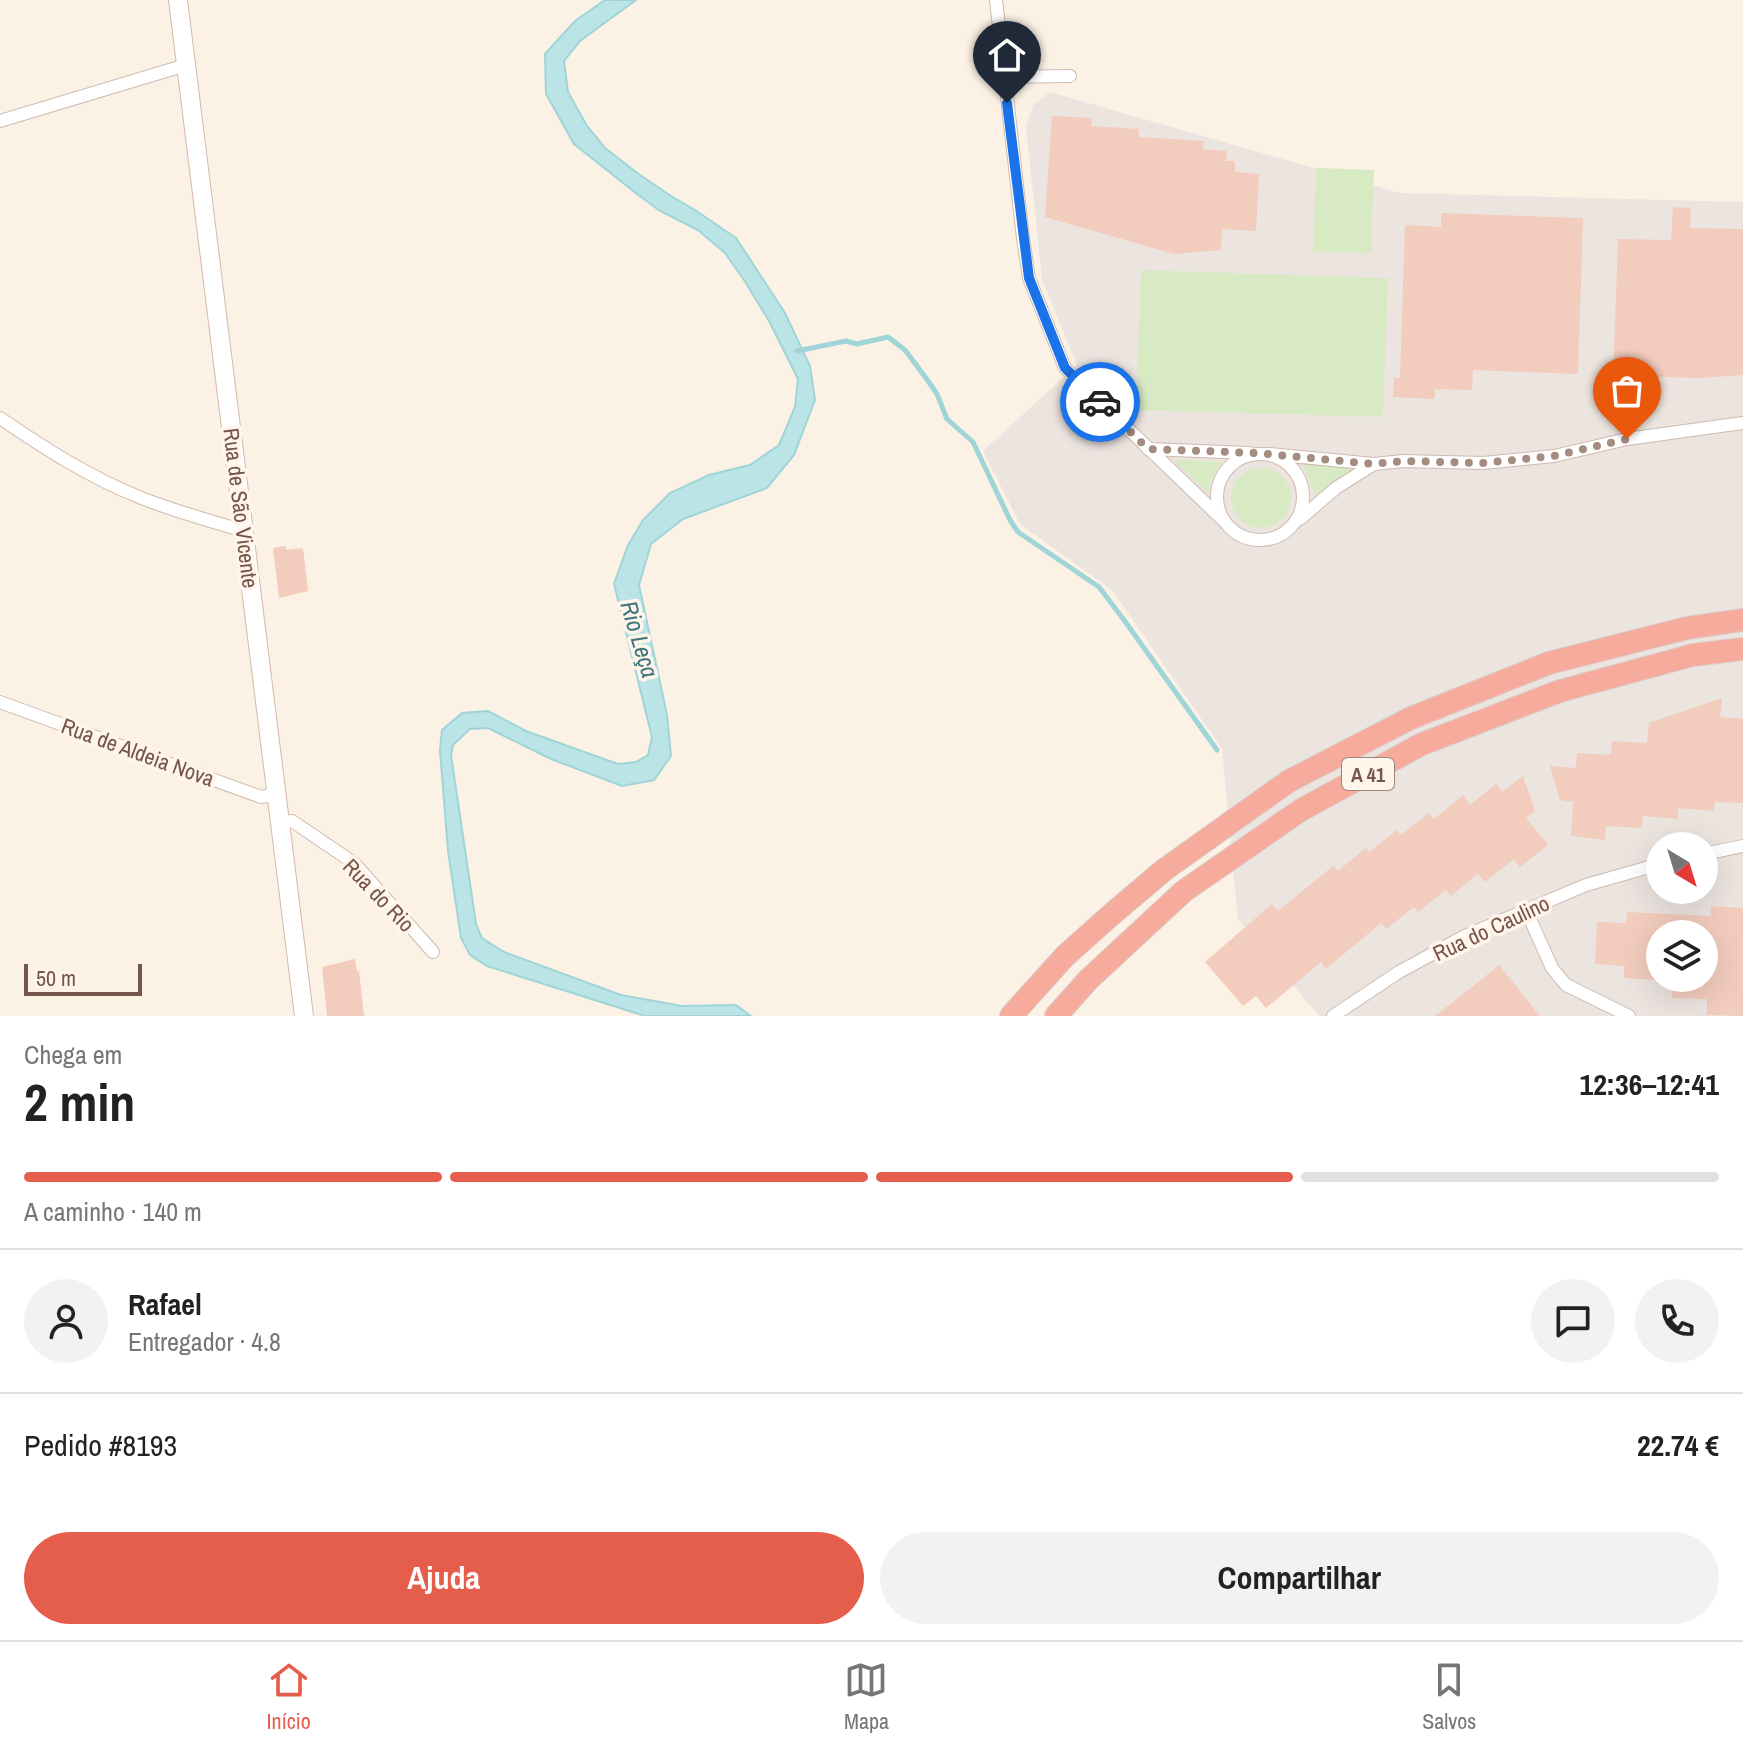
<!DOCTYPE html>
<html lang="pt">
<meta charset="utf-8">
<style>
body{margin:0;font-family:"Archivo Narrow",sans-serif;background:#f2f2f2;color:#222;height:100vh;display:flex;flex-direction:column;font-size:30px;white-space:nowrap}
*{box-sizing:border-box;margin:0}
p{font-size:26px;color:#767676}
.icon{flex:none;width:44px;height:44px;fill:none;stroke:currentColor;stroke-width:2;stroke-linecap:round;stroke-linejoin:round}
.map{position:relative;height:1016px;overflow:hidden}
.details{display:flex;flex-direction:column;background:#fff;flex:1}
.details>*{flex:none}
.needle{width:52px;rotate:142deg}
.controls{position:absolute;left:1646px;top:832px;display:grid;gap:16px}
.controls a{display:grid;place-items:center;width:72px;height:72px;border-radius:50%;background:#fff;box-shadow:0 8px 32px #0002;font-size:40px}
.scale{position:absolute;left:24px;bottom:20px;width:118px;box-sizing:border-box;padding-left:8px;border:4px solid #75554a;border-top:0;font-size:22px;line-height:28px;white-space:nowrap;color:#75554a;-webkit-text-stroke:6px #fff5eb;paint-order:stroke}
.pin{position:absolute;display:grid;place-items:center;width:68px;height:68px;color:#fff;margin:-82px -34px;border-radius:50% 50% 50% 0;rotate:-45deg;box-shadow:0 0 8px #0007}
.pin .icon{rotate:45deg}
.courier{position:absolute;display:grid;place-items:center;width:80px;height:80px;margin:-40px;border:6px solid #1a73e8;border-radius:50%;background:#fff;color:#222;box-shadow:0 2px 10px #0007}
.headline em{font-style:normal;font-weight:700}
.headline div{display:flex;flex-direction:column-reverse}
.headline{display:flex;align-items:center;justify-content:space-between;height:136px;padding:0 24px}
h1{font-size:52px;font-weight:700;line-height:60px}
.bar{display:grid;grid-template-columns:repeat(4,1fr);gap:12px 8px;align-content:center;height:96px;padding:0 24px}
.bar i{height:10px;border-radius:6px;background:#e0e0e0}
.bar .active{background:#e55e4b}
.bar p{grid-column:span 4}
.line{display:flex;align-items:center;gap:20px;padding:0 24px;border-top:2px solid #e0e0e0}
.line div{flex:1}
.round{display:grid;place-items:center;flex:none;width:84px;height:84px;border-radius:42px;background:#f2f2f2}
.cta{display:flex;gap:16px;margin-top:auto;padding:16px 24px}
.cta a{flex:1;height:92px;border-radius:48px;background:#e55e4b;color:#fff;font-size:32px;font-weight:700;line-height:92px;text-align:center}
.cta a+a{background:#f2f2f2;color:#222}
.menu{display:flex;justify-content:space-around;align-items:center;height:112px;border-top:2px solid #e0e0e0;background:#fff;font-size:22px;color:#767676}
.menu a{display:grid;justify-items:center;gap:4px}
.menu .active{color:#e55e4b}
.map>svg:first-child{display:block}
.industrial{fill:#ece4df;fill-rule:evenodd}
.green{fill:#d7eac4}
.water{fill:#bae4e6;stroke:#a0d5d8;stroke-width:2}
.lines{fill:none;stroke-linecap:round;stroke-linejoin:round}
.stream{stroke:#a0d5d8;stroke-width:5}
.building{fill:#f2ccbd}
.street-casing{stroke:#d0baae;stroke-width:14}
.secondary-casing{stroke:#d3b9ac;stroke-width:20}
.highway-casing{stroke:#d8cfcc;stroke-width:24}
.street{stroke:#fff;stroke-width:12}
.secondary{stroke:#fff;stroke-width:18}
.highway{stroke:#f6ab9c;stroke-width:22}
.done{stroke:#a48c80;stroke-width:8;stroke-dasharray:0 14.4}
.route{stroke:#1a73e8;stroke-width:10}
.labels{text-anchor:middle;dominant-baseline:central;stroke-width:7;stroke-linejoin:round;paint-order:stroke}
.shield{fill:#fff5eb;stroke:#9e857a;stroke-width:2}
.shield-label{font-size:20px;font-weight:bold;fill:#75554a}
.street-label{font-size:22px;fill:#75554a;stroke:#fff5eb}
.water-label{font-size:24px;font-style:italic;fill:#3e767b;stroke:#fff5eb}
</style>
<div class="map">
<svg width="1743" height="1016" viewBox="0 0 1743 1016">
<rect width="100%" height="100%" fill="#fcf1e5"/>
<path class="industrial" d="M1050,92L1400,193L1743,202V1016H1319L1238,919L1222,749L1113,591L1020,524L983,451L1077,365L1042,280L1026,126L1033,105ZM1660,846H1704V890H1660ZM1660,934H1704V978H1660Z"/>
<g class="green">
<path d="M1316,168L1374,170L1371,253L1313,252Z"/>
<path d="M1141,270L1388,278L1383,417L1136,410Z"/>
<path d="M1176,459L1222,462L1212,478L1208,493L1174,461Z"/>
<path d="M1303,465L1353,466L1355,468L1335,480L1315,496Z"/>
<circle cx="1261" cy="498" r="30"/>
</g>
<path class="water" d="M605,0H636L580,41L564,61L568,92L587,126L605,148L640,175L671,196L695,210L736,238L785,313L810,366L815,400L794,455L767,488L683,519L651,544L639,585L667,715L671,756L654,780L622,786L551,759L488,728L470,729L453,745L451,755L476,924L482,938L504,952L621,995L682,1006L736,1005L751,1016H645L487,966L470,955L461,938L448,851L440,750L442,730L462,713L488,711L526,731L618,764L636,762L648,755L652,737L614,584L628,545L643,520L670,493L709,475L750,465L779,445L795,407L798,379L769,321L744,280L725,253L698,230L660,211L637,194L574,144L546,94L545,54L575,21Z"/>
<g class="lines">
<path class="stream" d="M797,351L846,341L857,344L888,337L905,350L926,378L937,394L947,419L973,442L1010,520L1018,532L1099,587L1124,620L1217,750"/>
</g>
<g class="building">
<path d="M1052,116L1092,118L1091,126L1139,129V137L1204,141L1203,149L1227,151L1226,161H1235V172L1259,174L1256,231L1222,229L1221,250L1174,254L1045,217Z"/>
<path d="M1673,207L1691,208L1690,228L1743,229V375L1700,378L1613,376L1618,239L1671,240Z"/>
<path d="M1441,213L1583,218L1578,374L1473,370L1472,390L1435,389V399L1393,397L1394,378H1400L1405,225L1441,227Z"/>
<path d="M286,546V550L303,548L308,591L279,598L273,548Z"/>
<path d="M1722,698L1720,717L1743,719V803L1715,802L1714,811L1678,808V819L1643,816L1642,828L1606,826L1605,840L1571,836L1573,802L1560,800L1550,766L1576,768L1577,753L1611,755L1612,741L1647,743L1649,723Z"/>
<path d="M1523,776L1535,811L1526,818L1548,845L1520,867L1514,859L1485,882L1478,874L1451,896L1446,890L1418,912L1414,907L1386,929L1381,923L1326,969L1321,962L1266,1008L1256,996L1243,1006L1205,962L1272,904L1278,911L1333,866L1338,871L1366,848L1369,852L1397,830L1401,835L1429,813L1434,819L1463,795L1470,805L1496,784L1502,792Z"/>
<path d="M1711,906L1743,908V1016L1707,1015V999L1672,998L1673,978H1704V934H1660V980L1624,978V966L1595,964L1597,922L1626,923L1627,912L1711,916Z"/>
<path d="M355,959L357,971H359L364,1016H327L322,967Z"/>
<path d="M1499,965L1540,1016H1435L1472,987Z"/>
</g>
<g class="lines">
<g class="street-casing">
<g id="street">
<path d="M996,0L1023,238L1029,278L1065,368L1225,522"/>
<path d="M1004,77L1070,76"/>
<path d="M0,121L186,65"/>
<path d="M0,418C44,448 89,477 139,497C173,511 208,520 244,531"/>
<path d="M1148,449L1249,453"/>
<circle cx="1260" cy="497" r="43"/>
<path d="M1269,454L1374,464L1403,461L1483,463L1554,456L1627,439L1743,423"/>
<path d="M1300,519L1336,488L1374,464"/>
<path d="M0,702L261,797L277,794"/>
<path d="M280,823L292,821L354,863L433,952"/>
<path d="M1704,854L1743,846"/>
<path d="M1526,910L1552,968L1566,985L1629,1016"/>
<path d="M1333,1016L1399,972L1465,936L1586,885L1660,864"/>
</g>
</g>
<g class="secondary-casing">
<path id="secondary" d="M178,0L304,1016"/>
</g>
<g class="highway-casing">
<g id="highway">
<path d="M1011,1016L1065,956L1111,915L1164,870L1289,781L1411,718L1549,663L1687,628L1743,620"/>
<path d="M1056,1016L1088,980L1184,891L1301,810L1422,744L1560,691L1693,655L1743,649"/>
</g>
</g>
<use href="#street" class="street"/>
<use href="#secondary" class="secondary"/>
<use href="#highway" class="highway"/>
</g>
<g class="lines">
<path class="done" d="M1100,402L1148,449L1256,453L1374,464L1403,461L1483,463L1554,456L1627,439"/>
<path class="route" d="M1007,103L1029,278L1065,368L1100,402"/>
</g>
<g class="labels">
<rect class="shield" x="1342" y="758" width="52" height="32" rx="6"/>
<g class="shield-label">
<text x="1368" y="774">A 41</text>
</g>
<g class="street-label">
<text transform="translate(241 508) rotate(83)">Rua de São Vicente</text>
<text transform="translate(138 752) rotate(20)">Rua de Aldeia Nova</text>
<text transform="translate(379 895) rotate(46)">Rua do Rio</text>
<text transform="translate(1491 928) rotate(-25)">Rua do Caulino</text>
</g>
<g class="water-label">
<text transform="translate(640 639) rotate(73)">Rio Leça</text>
</g>
</g>
</svg>
<div class="controls">
<a><svg class="needle" viewBox="-14 -14 28 28"><path d="M0-13l5 13h-10z" fill="#e53935"/><path d="M0 13l5-13h-10z" fill="#767676"/></svg></a>
<a><svg class="icon" aria-label="layers" viewBox="0 0 24 24"><path d="M12 4l9 5-9 5-9-5zM3 14l9 5 9-5"/></svg></a>
</div>
<div class="scale">50 m</div>
<div class="pin" style="left:1627px;top:439px;background:#ea580c"><svg class="icon" aria-label="bag" viewBox="0 0 24 24"><path d="M5 8h14l-1 12H6zM9 8a3 3 0 0 1 6 0"/></svg></div>
<div class="pin" style="left:1007px;top:103px;background:#1f2937"><svg class="icon" aria-label="home" viewBox="0 0 24 24"><path d="M3 11l9-7 9 7M6 9v11h12V9"/></svg></div>
<div class="courier" style="left:1100px;top:402px"><svg class="icon" aria-label="car" viewBox="0 0 24 24"><path d="M5 17H2v-5l4-1 3-4h7l3 4 3 1v5h-3M9 17h6M6 11h13"/><circle cx="7" cy="17" r="2"/><circle cx="17" cy="17" r="2"/></svg></div>
</div>
<section class="details">
<div class="headline"><div><h1>2 min</h1><p>Chega em</p></div><em>12:36–12:41</em></div>
<div class="bar"><i class="active"></i><i class="active"></i><i class="active"></i><i></i><p>A caminho · 140 m</p></div>
<div class="line" style="height:144px"><a class="round"><svg class="icon" aria-label="person" viewBox="0 0 24 24"><circle cx="12" cy="8" r="4"/><path d="M4 21q1-7 8-7t8 7"/></svg></a><div><b>Rafael</b><p>Entregador · 4.8</p></div><a class="round"><svg class="icon" aria-label="chat" viewBox="0 0 24 24"><path d="M4 5h16v11H9l-5 4z"/></svg></a><a class="round"><svg class="icon" aria-label="phone" viewBox="0 0 24 24"><path d="M5 4h4l2 5-3 2q2 4 5 5l2-3 5 2v4C11 20 4 13 5 4z"/></svg></a></div>
<div class="line" style="height:104px"><div>Pedido #8193</div><b>22.74 €</b></div>
<div class="cta"><a>Ajuda</a><a>Compartilhar</a></div>
</section>
<nav class="menu">
<a class="active"><svg class="icon" aria-label="home" viewBox="0 0 24 24"><path d="M3 11l9-7 9 7M6 9v11h12V9"/></svg>Início</a>
<a><svg class="icon" aria-label="map" viewBox="0 0 24 24"><path d="M3 6l6-2 6 2 6-2v14l-6 2-6-2-6 2zM9 4v14M15 6v14"/></svg>Mapa</a>
<a><svg class="icon" aria-label="saved" viewBox="0 0 24 24"><path d="M7 4h10v16l-5-4-5 4z"/></svg>Salvos</a>
</nav>
